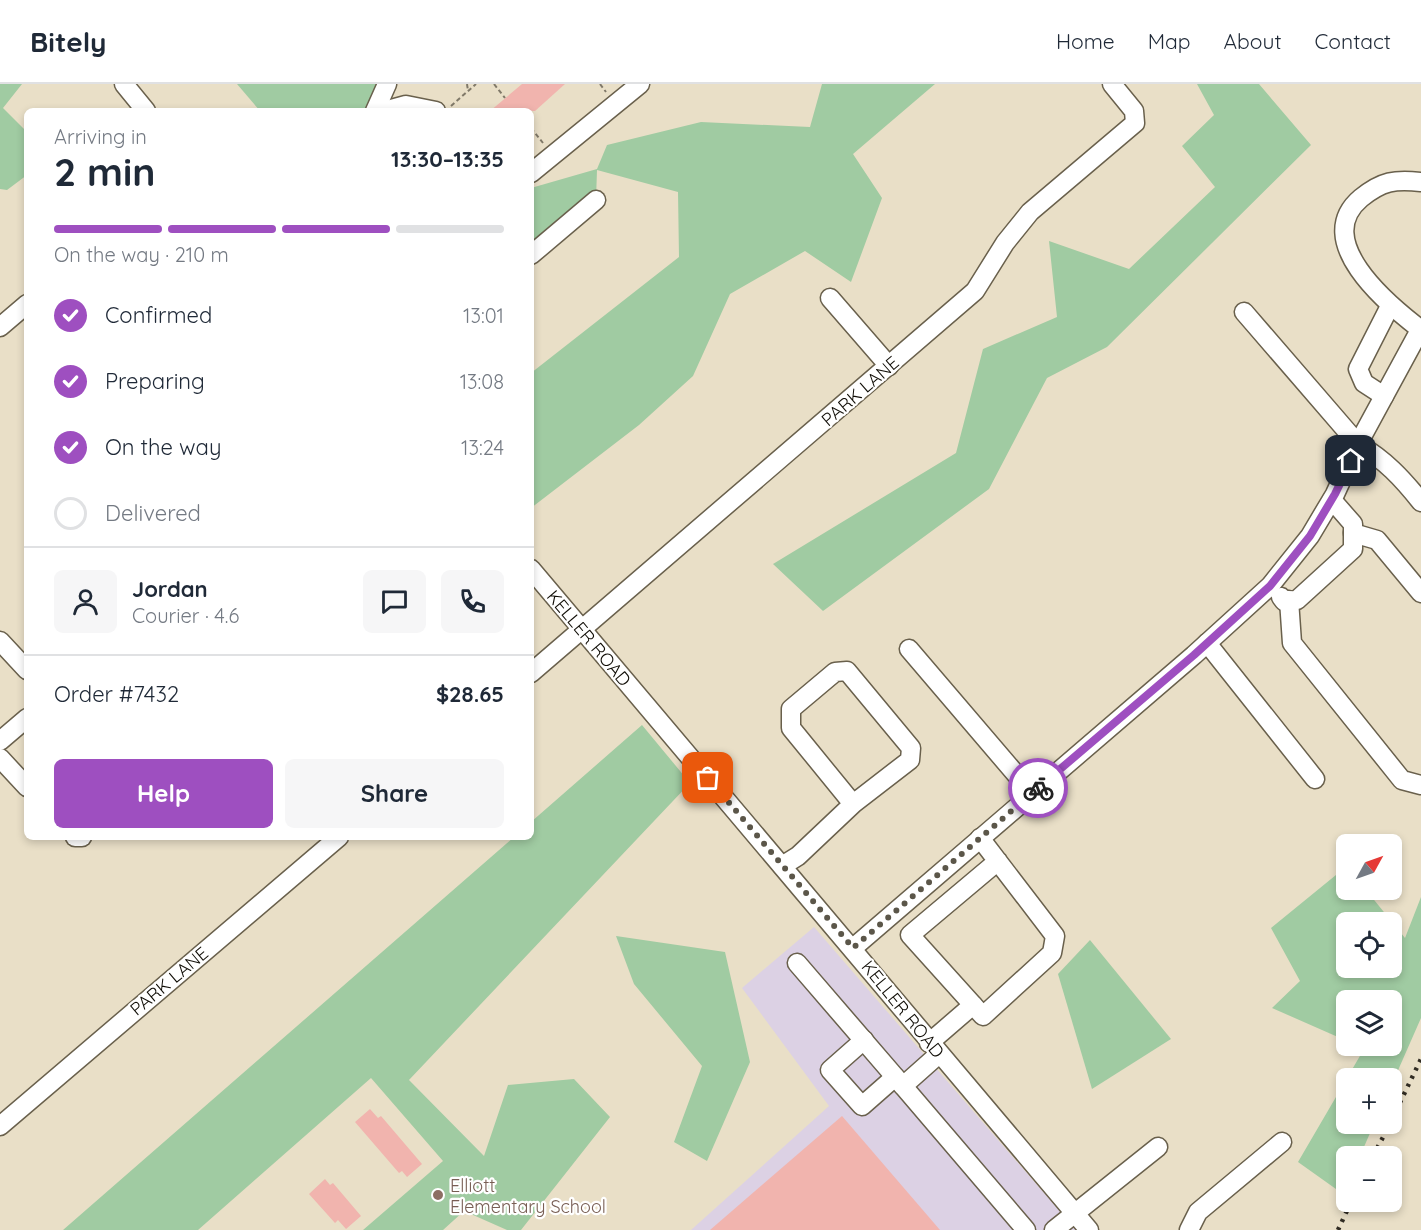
<!DOCTYPE html>
<meta charset="utf-8">
<style>
body{margin:0;font-family:Quicksand,sans-serif;background:#f6f6f7;color:#1f2937;height:100vh;display:flex;flex-direction:column;font-size:22px;white-space:nowrap}
*{box-sizing:border-box;margin:0}
p{font-size:20px;color:#747a83}
.icon{flex:none;width:33px;height:33px;fill:none;stroke:currentColor;stroke-width:2;stroke-linecap:round;stroke-linejoin:round}
.map{position:relative;flex:1;overflow:hidden}
.sheet{position:absolute;left:24px;top:24px;width:510px;height:732px;display:flex;flex-direction:column;background:#fff;border-radius:9px;box-shadow:0 3px 9px #0003}
.sheet>*{flex:none}
.needle{width:39px;rotate:50deg}
.fabs{position:absolute;left:1336px;top:750px;display:grid;gap:12px}
.fabs a{display:grid;place-items:center;width:66px;height:66px;border-radius:9px;background:#fff;box-shadow:0 3px 9px #0003;font-size:30px}
.pin{position:absolute;display:grid;place-items:center;width:51px;height:51px;color:#fff;margin:-26px;border-radius:12px;box-shadow:0 3px 9px #0006}
.courier{position:absolute;display:grid;place-items:center;width:60px;height:60px;margin:-30px;border:4px solid #9e4fc0;border-radius:50%;background:#fff;color:#222;box-shadow:0 2px 8px #0007}
.summary em{font-style:normal;font-weight:800}
.summary div{display:flex;flex-direction:column-reverse}
.summary{display:flex;align-items:center;justify-content:space-between;height:102px;padding:0 30px}
h1{font-size:39px;font-weight:800;line-height:45px}
.bar{display:grid;grid-template-columns:repeat(4,1fr);gap:9px 6px;align-content:center;height:72px;padding:0 30px}
.bar i{height:8px;border-radius:4px;background:#e0e1e3}
.bar .current{background:#9e4fc0}
.bar p{grid-column:span 4}
.line{display:flex;align-items:center;gap:15px;padding:0 30px;border-top:2px solid #e0e1e3}
.line div{flex:1}
.round{display:grid;place-items:center;flex:none;width:63px;height:63px;border-radius:9px;background:#f6f6f7}
ol{padding:0 30px;list-style:none}
li{display:flex;align-items:center;gap:18px;height:66px}
li p{margin-inline-start:auto}
li .icon{padding:6px;border-radius:50%;background:#9e4fc0;color:#fff;stroke-width:4}
li:last-child{color:#747a83}
li i{width:33px;height:33px;border:3px solid #e0e1e3;border-radius:50%}
.button{display:flex;gap:12px;margin-top:auto;padding:12px 30px}
.button a{flex:1;height:69px;border-radius:9px;background:#9e4fc0;color:#fff;font-size:24px;font-weight:800;line-height:69px;text-align:center}
.button a+a{background:#f6f6f7;color:#1f2937}
header{display:flex;align-items:center;gap:36px;box-sizing:border-box;height:84px;padding:0 30px;background:#fff;border-bottom:2px solid #e0e1e3}
header strong{font-size:28px}
nav{display:flex;gap:33px;margin-inline-start:auto;font-size:21px}
.map>svg:first-child{display:block}
.industrial{fill:#dcd1e4}
.green{fill:#a0cba2;fill-rule:evenodd}
.building{fill:#f1b4ae}
.lines{fill:none;stroke-linecap:round;stroke-linejoin:round}
.minor-casing{stroke:#69604c;stroke-width:21}
.path{stroke:#807969;stroke-width:2;stroke-dasharray:4.5 3;stroke-linecap:butt}
.minor{stroke:#fff;stroke-width:18}
.rail{stroke:#312c23;stroke-width:4.5;stroke-dasharray:3 6;stroke-linecap:butt}
.done{stroke:#5b5649;stroke-width:6;stroke-dasharray:0 10.8}
.route{stroke:#9e4fc0;stroke-width:8}
.education-dot{fill:#8d6e63;stroke:#fff;stroke-width:2}
.labels{text-anchor:middle;dominant-baseline:central;stroke-width:4.5;stroke-linejoin:round;paint-order:stroke}
.street-label{font-size:18px;fill:#0f0c05;stroke:#fff}
.education-label{font-size:18px;fill:#785e54;stroke:#fff;text-anchor:start}
</style>
<header>
<strong>Bitely</strong>
<nav><a>Home</a><a>Map</a><a>About</a><a>Contact</a></nav>
</header>
<div class="map">
<svg width="1421" height="1146" viewBox="0 0 1421 1146">
<rect width="100%" height="100%" fill="#e9dfc7"/>
<path class="industrial" d="M814,843L1076,1146H691L829,1022L742,904Z"/>
<g class="green">
<path d="M0,0H22L3,24L27,48V91L7,106L0,105Z"/>
<path d="M237,0H387L375,27H260Z"/>
<path d="M822,0H935L853,70L882,114L851,198L805,167L730,210L693,292L639,341L531,424V289L679,173L678,108L597,86L596,116L531,171V104L597,85L607,61L701,38L810,43Z"/>
<path d="M1197,0H1259L1311,61L1107,263L1047,294L989,405L823,527L773,480L956,369L983,265L1057,233L1049,157L1129,185L1215,103L1182,62L1214,31Z"/>
<path d="M642,641L690,699L409,996L484,1072L508,1001L574,995L610,1033L521,1146H507L464,1127L443,1146H363L443,1077L371,994L198,1146H63L514,753H531V738Z"/>
<path d="M1347,782V806H1366L1405,854L1421,813V934L1392,1000V994H1347V1040H1374L1360,1072H1347V1101L1343,1110L1298,1078L1364,965L1358,962H1392V916H1347V957L1272,924L1300,897L1271,844ZM1347,838H1392V884H1347Z"/>
<path d="M616,852L725,868L750,978L707,1077L674,1058L702,982L634,900Z"/>
<path d="M1090,856L1171,955L1092,1005L1058,890Z"/>
</g>
<g class="building">
<path d="M522,0H565L535,27H490Z"/>
<path d="M370,1025L378,1034L381,1032L422,1080L407,1093L402,1087L399,1089L355,1038Z"/>
<path d="M842,1032L940,1146H710Z"/>
<path d="M325,1095L330,1101L333,1099L361,1132L346,1145L338,1136L335,1139L309,1110Z"/>
</g>
<g class="lines">
<g class="minor-casing">
<g id="minor">
<path d="M124,0L146,27"/>
<path d="M375,27L387,0"/>
<path d="M384,27L406,21L436,27"/>
<path d="M531,89L640,0"/>
<path d="M531,171L596,116"/>
<path d="M830,214L889,282"/>
<path d="M1244,228L1358,360C1385,376 1402,394 1421,418"/>
<path d="M0,243L27,220"/>
<path d="M1420,245C1386,219 1311,156 1361,114C1382,97 1395,95 1421,98"/>
<path d="M1384,312L1364,299L1358,285L1390,222"/>
<path d="M1353,449L1377,456L1421,509"/>
<path d="M531,485L1089,1146"/>
<path d="M1281,513L1284,517L1297,516L1353,465V440L1332,416"/>
<path d="M1289,516L1292,559L1402,696L1421,701"/>
<path d="M0,557L27,586"/>
<path d="M1207,559L1315,695"/>
<path d="M909,565L1032,709"/>
<path d="M531,589L975,207L1005,159L1030,128L1135,39L1134,27L1112,0"/>
<path d="M0,657L27,634"/>
<path d="M0,674L27,703"/>
<path d="M75,753H82"/>
<path d="M980,754L1055,852L1052,869L983,932L910,851L998,777"/>
<path d="M782,782L798,772L853,720L791,644V625L835,588L847,587L911,664L910,676L853,720"/>
<path d="M853,864L1194,571L1270,502L1310,452L1335,410L1358,360L1421,244"/>
<path d="M797,879L903,1002"/>
<path d="M864,956L830,986L862,1022L895,993"/>
<path d="M929,959L973,921"/>
<path d="M939,970L903,1002L1026,1146"/>
<path d="M0,1042L339,753"/>
<path d="M1054,1146L1158,1063"/>
<path d="M1189,1146L1198,1128L1282,1058"/>
</g>
</g>
<g class="path">
<path d="M467,0L468,7"/>
<path d="M494,0L505,14"/>
<path d="M600,0L606,8"/>
<path d="M451,22L476,0"/>
<path d="M531,44L543,59"/>
</g>
<use href="#minor" class="minor"/>
<g class="rail">
<path d="M1392,1035L1421,975"/>
<path d="M1373,1072L1390,1040"/>
<path d="M1338,1146L1351,1118"/>
</g>
</g>
<g class="lines">
<path class="done" d="M708,694L853,864L1038,704"/>
<path class="route" d="M1038,704L1194,571L1270,502L1310,452L1335,410L1351,377"/>
</g>
<circle class="education-dot" cx="438" cy="1111" r="6"/>
<g class="labels">
<g class="street-label">
<text transform="translate(860 307) rotate(-41)">PARK LANE</text>
<text transform="translate(589 554) rotate(50)">KELLER ROAD</text>
<text transform="translate(169 897) rotate(-40)">PARK LANE</text>
<text transform="translate(903 925) rotate(51)">KELLER ROAD</text>
</g>
<g class="education-label">
<text x="450" y="1101">Elliott<tspan x="450" dy="21">Elementary School</tspan></text>
</g>
</g>
</svg>
<div class="fabs">
<a><svg class="needle" viewBox="-14 -14 28 28"><path d="M0-13l5 13h-10z" fill="#e53935"/><path d="M0 13l5-13h-10z" fill="#747a83"/></svg></a>
<a><svg class="icon" aria-label="locate" viewBox="0 0 24 24"><circle cx="12" cy="12" r="6"/><path d="M12 2v4M12 18v4M2 12h4M18 12h4"/></svg></a>
<a><svg class="icon" aria-label="layers" viewBox="0 0 24 24"><path d="M12 4l9 5-9 5-9-5zM3 14l9 5 9-5"/></svg></a>
<a>+</a>
<a>−</a>
</div>
<div class="pin" style="left:708px;top:694px;background:#ea580c"><svg class="icon" aria-label="bag" viewBox="0 0 24 24"><path d="M5 8h14l-1 12H6zM9 8a3 3 0 0 1 6 0"/></svg></div>
<div class="pin" style="left:1351px;top:377px;background:#1f2937"><svg class="icon" aria-label="home" viewBox="0 0 24 24"><path d="M3 11l9-7 9 7M6 9v11h12V9"/></svg></div>
<div class="courier" style="left:1038px;top:704px"><svg class="icon" aria-label="bike" viewBox="0 0 24 24"><circle cx="6" cy="16" r="4"/><circle cx="18" cy="16" r="4"/><path d="M6 16l4-8h5l3 8M10 8l3 8H6M13 5h3"/></svg></div>
<section class="sheet">
<div class="summary"><div><h1>2 min</h1><p>Arriving in</p></div><em>13:30–13:35</em></div>
<div class="bar"><i class="current"></i><i class="current"></i><i class="current"></i><i></i><p>On the way · 210 m</p></div>
<ol>
<li><svg class="icon" aria-label="check" viewBox="0 0 24 24"><path d="M5 12l5 5 9-10"/></svg>Confirmed<p>13:01</p></li>
<li><svg class="icon" aria-label="check" viewBox="0 0 24 24"><path d="M5 12l5 5 9-10"/></svg>Preparing<p>13:08</p></li>
<li><svg class="icon" aria-label="check" viewBox="0 0 24 24"><path d="M5 12l5 5 9-10"/></svg>On the way<p>13:24</p></li>
<li><i></i>Delivered</li>
</ol>
<div class="line" style="height:108px"><a class="round"><svg class="icon" aria-label="person" viewBox="0 0 24 24"><circle cx="12" cy="8" r="4"/><path d="M4 21q1-7 8-7t8 7"/></svg></a><div><b>Jordan</b><p>Courier · 4.6</p></div><a class="round"><svg class="icon" aria-label="chat" viewBox="0 0 24 24"><path d="M4 5h16v11H9l-5 4z"/></svg></a><a class="round"><svg class="icon" aria-label="phone" viewBox="0 0 24 24"><path d="M5 4h4l2 5-3 2q2 4 5 5l2-3 5 2v4C11 20 4 13 5 4z"/></svg></a></div>
<div class="line" style="height:78px"><div>Order #7432</div><b>$28.65</b></div>
<div class="button"><a>Help</a><a>Share</a></div>
</section>
</div>
